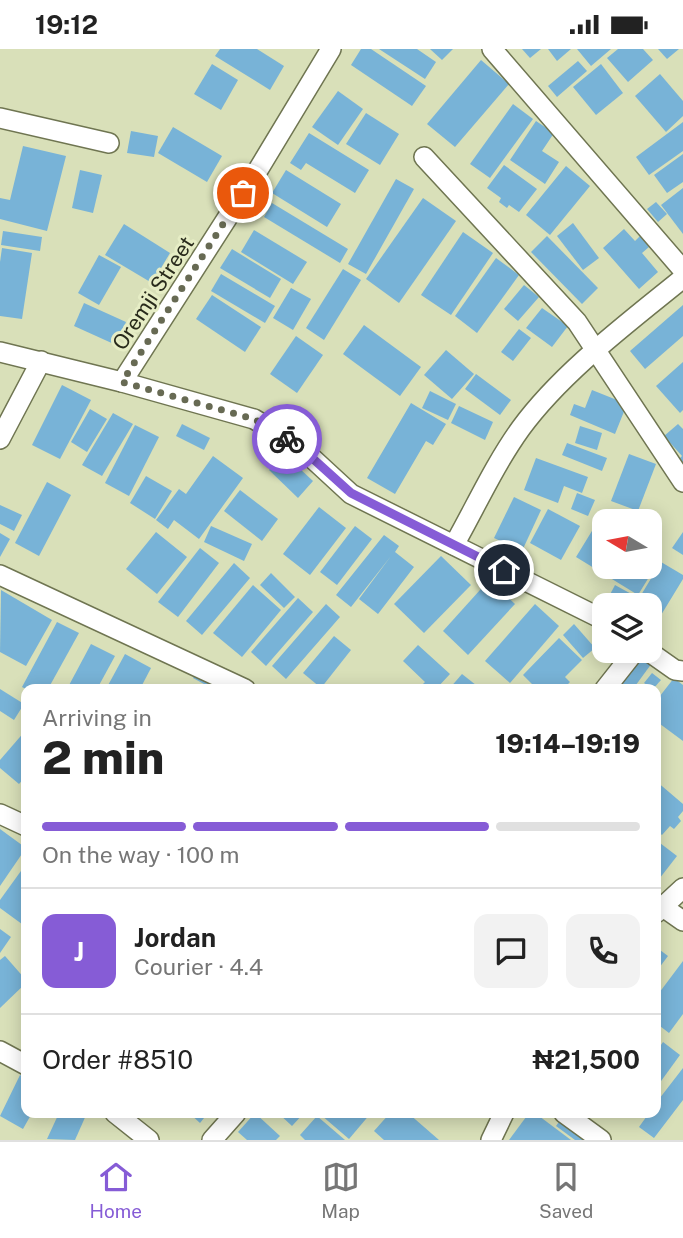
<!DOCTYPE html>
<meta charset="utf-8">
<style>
body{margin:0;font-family:"Public Sans",sans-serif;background:#f2f2f2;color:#222;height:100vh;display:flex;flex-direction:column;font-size:26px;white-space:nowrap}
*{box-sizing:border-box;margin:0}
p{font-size:23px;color:#767676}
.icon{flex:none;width:38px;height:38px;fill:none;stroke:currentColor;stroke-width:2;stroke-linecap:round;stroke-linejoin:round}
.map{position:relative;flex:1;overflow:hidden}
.drawer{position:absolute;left:21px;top:635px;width:640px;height:434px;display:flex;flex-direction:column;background:#fff;border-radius:14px;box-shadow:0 4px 18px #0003}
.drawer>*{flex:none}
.needle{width:46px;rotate:280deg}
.controls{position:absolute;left:592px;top:460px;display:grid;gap:14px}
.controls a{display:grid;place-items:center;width:70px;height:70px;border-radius:14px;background:#fff;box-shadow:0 4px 18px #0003;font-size:35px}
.pin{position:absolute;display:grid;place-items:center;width:60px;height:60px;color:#fff;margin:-30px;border:4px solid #fff;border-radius:50%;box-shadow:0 2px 7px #0007}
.courier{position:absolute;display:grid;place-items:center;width:70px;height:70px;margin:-35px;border:5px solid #865cd6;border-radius:50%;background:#fff;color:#222;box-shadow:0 2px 9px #0007}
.overview em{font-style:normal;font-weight:800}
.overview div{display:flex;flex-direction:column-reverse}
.overview{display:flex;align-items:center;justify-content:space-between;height:119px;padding:0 21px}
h1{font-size:46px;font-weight:800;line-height:52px}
.bar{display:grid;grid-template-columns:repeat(4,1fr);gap:10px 7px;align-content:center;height:84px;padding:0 21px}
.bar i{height:9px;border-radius:5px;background:#e0e0e0}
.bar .on{background:#865cd6}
.bar p{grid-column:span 4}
.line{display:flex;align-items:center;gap:18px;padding:0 21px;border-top:2px solid #e0e0e0}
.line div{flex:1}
.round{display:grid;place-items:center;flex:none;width:74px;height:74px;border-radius:14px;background:#f2f2f2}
.status{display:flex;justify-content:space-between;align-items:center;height:49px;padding:0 35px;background:#fff;direction:ltr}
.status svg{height:19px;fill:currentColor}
.menu{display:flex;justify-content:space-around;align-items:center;height:98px;border-top:2px solid #e0e0e0;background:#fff;font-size:19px;color:#767676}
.menu a{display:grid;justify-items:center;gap:4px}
.menu .on{color:#865cd6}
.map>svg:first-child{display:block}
.building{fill:#78b3d7}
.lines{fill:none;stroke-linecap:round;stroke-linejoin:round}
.street-casing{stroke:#6f7551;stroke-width:22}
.street{stroke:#fff;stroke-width:19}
.done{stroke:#676a53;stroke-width:7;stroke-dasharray:0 12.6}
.route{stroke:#865cd6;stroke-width:9}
.labels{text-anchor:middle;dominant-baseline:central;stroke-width:6;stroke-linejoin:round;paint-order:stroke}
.street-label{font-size:21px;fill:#292b1c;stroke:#e6edc5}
</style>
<div class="status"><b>19:12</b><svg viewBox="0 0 49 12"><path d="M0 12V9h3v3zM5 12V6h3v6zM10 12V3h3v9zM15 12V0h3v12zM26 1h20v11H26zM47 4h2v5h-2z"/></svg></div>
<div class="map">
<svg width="683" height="1091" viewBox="0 0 683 1091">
<rect width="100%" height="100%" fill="#d9e0b9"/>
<g class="building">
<path d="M220,0H257L284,17L270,41L215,7Z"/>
<path d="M361,0H371L426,37L412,57L351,16Z"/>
<path d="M379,0H417L436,13L425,30Z"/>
<path d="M430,0H453L442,11Z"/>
<path d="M522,0H541L530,9Z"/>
<path d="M548,0H571L557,12Z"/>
<path d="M577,0H611L591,17Z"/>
<path d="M618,0H643L653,11L628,33L607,9Z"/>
<path d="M658,0H679L667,10Z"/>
<path d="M481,11L509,35L455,98L427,75Z"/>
<path d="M578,12L587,22L557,48L548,37Z"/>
<path d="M212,15L238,31L221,61L194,45Z"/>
<path d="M601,15L623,44L596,66L573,38Z"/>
<path d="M660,25L683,52V67L666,83L635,47Z"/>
<path d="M338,42L363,60L338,96L312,78Z"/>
<path d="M513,55L533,70L490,129L470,115Z"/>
<path d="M366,64L399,85L380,116L346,95Z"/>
<path d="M536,72L554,84L542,102L559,113L545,135L510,111Z"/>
<path d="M683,73V102L649,126L636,108Z"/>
<path d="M173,78L222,107L207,133L158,104Z"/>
<path d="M131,82L158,87L154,108L127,104Z"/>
<path d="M309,84L369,121L355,144L306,114L301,121L290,114Z"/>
<path d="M23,97L66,107L47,182L0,170V149L10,151Z"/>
<path d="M683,105V133L667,144L654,126Z"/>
<path d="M504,116L537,140L519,163L509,156L507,159L499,153L501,149L487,139Z"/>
<path d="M566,117L590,137L550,186L526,166Z"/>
<path d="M80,121L102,126L93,164L72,159Z"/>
<path d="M286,121L341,155L327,178L272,144Z"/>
<path d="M396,130L414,140L366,225L348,215Z"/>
<path d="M683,139V185L661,156Z"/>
<path d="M423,149L456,172L399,254L366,230Z"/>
<path d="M656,153L667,165L658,173L647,160Z"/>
<path d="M272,154L348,200L340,214L264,168Z"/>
<path d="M573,174L599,209L583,221L557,187Z"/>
<path d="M124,175L170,204L152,234L105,206Z"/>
<path d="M624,180L635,192L640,187L649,198L642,204L658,223L639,240L603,199Z"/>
<path d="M254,181L307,213L293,235L241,203Z"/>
<path d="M3,182L42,188L40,202L1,196Z"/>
<path d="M463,183L493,204L451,266L421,246Z"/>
<path d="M547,187L598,239L582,255L531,203Z"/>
<path d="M2,199L32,204L22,270L0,267V213Z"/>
<path d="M232,200L281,230L270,249L220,219Z"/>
<path d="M99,206L121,218L99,256L78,244Z"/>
<path d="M496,209L519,226L477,284L455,267Z"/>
<path d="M343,220L361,231L324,291L306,279Z"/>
<path d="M221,225L275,257L265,274L211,242Z"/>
<path d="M524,236L539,248L518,272L504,260Z"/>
<path d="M291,239L311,250L293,281L273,269Z"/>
<path d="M212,246L261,278L245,303L196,270Z"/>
<path d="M84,254L126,273L116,296L74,277Z"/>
<path d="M683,256V287L645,320L630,302Z"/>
<path d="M542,259L568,277L552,298L526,279Z"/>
<path d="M364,276L421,318L400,347L343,305Z"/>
<path d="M519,280L531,289L513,312L501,303Z"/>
<path d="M296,287L323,306L297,344L270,325Z"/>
<path d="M446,301L474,325L452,350L424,326Z"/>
<path d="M683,313V361L680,364L656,337Z"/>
<path d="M476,325L511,351L500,366L465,340Z"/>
<path d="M62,336L91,351L60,410L32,396Z"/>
<path d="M592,341L627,355L615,385L570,366L574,355L585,359Z"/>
<path d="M430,342L456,355L448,371L422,359Z"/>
<path d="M411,354L446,375L433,396L426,392L395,445L367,429Z"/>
<path d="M459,357L493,373L485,391L451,374Z"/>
<path d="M90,360L107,370L87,403L71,393Z"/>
<path d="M113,364L133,375L102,427L82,416Z"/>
<path d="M182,375L210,389L204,401L176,387Z"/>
<path d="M678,375L683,380V418L678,411L682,407L664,387Z"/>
<path d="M135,376L159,388L129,447L105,434Z"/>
<path d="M580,377L602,384L597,401L575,394Z"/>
<path d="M567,394L607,409L602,422L562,406Z"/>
<path d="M284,405L313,432L298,449L269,421Z"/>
<path d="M629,405L656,415L638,462L611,452Z"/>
<path d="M213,407L243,429L199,490L174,471L168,480L156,471L179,440L186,445Z"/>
<path d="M536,409L588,428L582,444L564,437L558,454L524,441Z"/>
<path d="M146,427L172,442L155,470L130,454Z"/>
<path d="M47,433L71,446L39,507L15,494Z"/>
<path d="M240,441L278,470L262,492L224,462Z"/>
<path d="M577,444L595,451L588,467L571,460Z"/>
<path d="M514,448L541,461L522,502L494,489Z"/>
<path d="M0,456L22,466L14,482L0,475Z"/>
<path d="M319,458L346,479L310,526L283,505Z"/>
<path d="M548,460L580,477L561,511L530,494Z"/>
<path d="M211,477L252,495L244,512L204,493Z"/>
<path d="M355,477L372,490L337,536L320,523Z"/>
<path d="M595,477L604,482V518H649V510L657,515L638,546L576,508Z"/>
<path d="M156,483L187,508L157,545L126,520Z"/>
<path d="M683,483V506L672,499Z"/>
<path d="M0,484L10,490L0,508Z"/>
<path d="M384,486L399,497L395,503L414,518L378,565L359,550L391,507L351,558L336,546Z"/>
<path d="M200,499L219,514L178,568L158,553Z"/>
<path d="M441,507L471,536L424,584L394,555Z"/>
<path d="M661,513L683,526V530L658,571L649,566V556H635Z"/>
<path d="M234,514L250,529L202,586L186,572Z"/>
<path d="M271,524L295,548L284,559L260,536Z"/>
<path d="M489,531L515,555L468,606L443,582Z"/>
<path d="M253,536L281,561L242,608L213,584Z"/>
<path d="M615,536L635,547L630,556L605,555Z"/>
<path d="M1,541L52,571L26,617L0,603Z"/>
<path d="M298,549L313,563L266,617L251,603Z"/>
<path d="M326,555L340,568L286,630L272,617Z"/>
<path d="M535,555L559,577L510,634L485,612Z"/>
<path d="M57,573L79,584L48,640H26L22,638Z"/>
<path d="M574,575L595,599L583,609L563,586Z"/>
<path d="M334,587L351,601L321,639L303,624Z"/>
<path d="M559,589L582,611L565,628L570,633L563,640H537L523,626Z"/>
<path d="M91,595L115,607L97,640H67Z"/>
<path d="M418,596L450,625L436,640H425L421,637L425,633L403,612Z"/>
<path d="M125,605L151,619L140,640H106Z"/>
<path d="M639,605L652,614L633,640H614Z"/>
<path d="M198,619L218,631L213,640L193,629Z"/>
<path d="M652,624L661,631L653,640L644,634Z"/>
<path d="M462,625L481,640H449Z"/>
<path d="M674,629L683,636V692L656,672V652Z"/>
<path d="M0,640L24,655L14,671L0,662Z"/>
<path d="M26,681V727L19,735L0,719V711Z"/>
<path d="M656,732L683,755V762L678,768L681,772L674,780L670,777L662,786L656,781Z"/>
<path d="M0,780L26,799L0,837Z"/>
<path d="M656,791L677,807L656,834Z"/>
<path d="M26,815V878L0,859V851Z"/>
<path d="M0,880L11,888L0,904Z"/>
<path d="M656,898L668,907L656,923Z"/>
<path d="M5,907L26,931V934L0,959V911Z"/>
<path d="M683,912V965L669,984L656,974V948Z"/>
<path d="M663,993L680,1006L656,1039V1003Z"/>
<path d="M683,1019V1051L654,1089L639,1078L649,1064H656V1054Z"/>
<path d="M20,1026L26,1030V1064H32L23,1080L0,1067Z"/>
<path d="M59,1064H87L75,1091L47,1090Z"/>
<path d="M189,1064H208L200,1074Z"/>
<path d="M255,1064L280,1087L276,1091H247L238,1083Z"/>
<path d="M278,1064H304L292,1077Z"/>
<path d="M323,1064H371L349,1090L321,1066Z"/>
<path d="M390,1064H408L439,1091H384L374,1082Z"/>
<path d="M529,1064H535L571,1091H509Z"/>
<path d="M564,1066L587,1091H575L556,1077Z"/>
<path d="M317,1067L345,1091H305L300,1086Z"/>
</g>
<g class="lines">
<g class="street-casing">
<g id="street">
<path d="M492,0L683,221"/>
<path d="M0,69L109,94"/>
<path d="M424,108L577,273L683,433"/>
<path d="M0,303L122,333L254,370L300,398L351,445L604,571"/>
<path d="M122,333L258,121L331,0"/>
<path d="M0,390L41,312"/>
<path d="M454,496C476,457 495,415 521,379C562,323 629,273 683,229"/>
<path d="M0,526L245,640"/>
<path d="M648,602L675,621L683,622"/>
<path d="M605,640L635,602"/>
<path d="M0,765L26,777"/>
<path d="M663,858L683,872"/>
<path d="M656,864L683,839"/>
<path d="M0,1002L26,1016"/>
<path d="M115,1064L149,1091"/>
<path d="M564,1064L601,1091"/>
<path d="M212,1091L236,1064"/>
<path d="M491,1091L504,1064"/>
</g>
</g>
<use href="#street" class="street"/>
</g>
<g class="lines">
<path class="done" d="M243,144L122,333L254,370L287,390"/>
<path class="route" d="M287,390L300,398L351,444L504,521"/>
</g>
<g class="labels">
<g class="street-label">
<text transform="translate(153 244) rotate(-57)">Oremji Street</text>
</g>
</g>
</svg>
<div class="controls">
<a><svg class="needle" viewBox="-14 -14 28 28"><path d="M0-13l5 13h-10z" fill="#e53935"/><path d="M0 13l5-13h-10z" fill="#767676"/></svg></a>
<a><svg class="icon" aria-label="layers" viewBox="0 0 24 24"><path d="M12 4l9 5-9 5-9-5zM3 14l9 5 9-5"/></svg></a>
</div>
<div class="pin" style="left:243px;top:144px;background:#ea580c"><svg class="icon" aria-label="bag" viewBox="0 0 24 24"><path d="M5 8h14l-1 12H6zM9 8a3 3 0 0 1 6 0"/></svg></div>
<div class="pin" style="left:504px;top:521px;background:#1f2937"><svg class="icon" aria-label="home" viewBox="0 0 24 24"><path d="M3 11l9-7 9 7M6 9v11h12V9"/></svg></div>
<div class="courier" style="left:287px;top:390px"><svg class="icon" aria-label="bike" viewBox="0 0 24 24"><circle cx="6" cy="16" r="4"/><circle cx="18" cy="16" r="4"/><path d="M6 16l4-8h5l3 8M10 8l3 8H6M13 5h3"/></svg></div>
<section class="drawer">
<div class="overview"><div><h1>2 min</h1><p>Arriving in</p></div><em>19:14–19:19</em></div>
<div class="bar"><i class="on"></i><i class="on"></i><i class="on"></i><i></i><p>On the way · 100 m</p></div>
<div class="line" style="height:126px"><b class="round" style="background:#865cd6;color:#fff">J</b><div><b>Jordan</b><p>Courier · 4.4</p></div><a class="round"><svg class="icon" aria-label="chat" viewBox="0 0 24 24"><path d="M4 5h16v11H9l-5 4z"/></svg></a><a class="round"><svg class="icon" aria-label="phone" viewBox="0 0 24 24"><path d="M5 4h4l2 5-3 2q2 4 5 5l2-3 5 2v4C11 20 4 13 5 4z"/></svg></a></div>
<div class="line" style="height:91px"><div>Order #8510</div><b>₦21,500</b></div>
</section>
</div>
<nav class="menu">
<a class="on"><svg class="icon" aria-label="home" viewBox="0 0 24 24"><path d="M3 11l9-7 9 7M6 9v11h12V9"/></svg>Home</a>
<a><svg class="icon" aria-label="map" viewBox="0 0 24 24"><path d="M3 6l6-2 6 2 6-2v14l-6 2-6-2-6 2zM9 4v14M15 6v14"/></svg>Map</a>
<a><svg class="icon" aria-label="saved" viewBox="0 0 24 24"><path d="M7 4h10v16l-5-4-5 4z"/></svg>Saved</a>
</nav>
